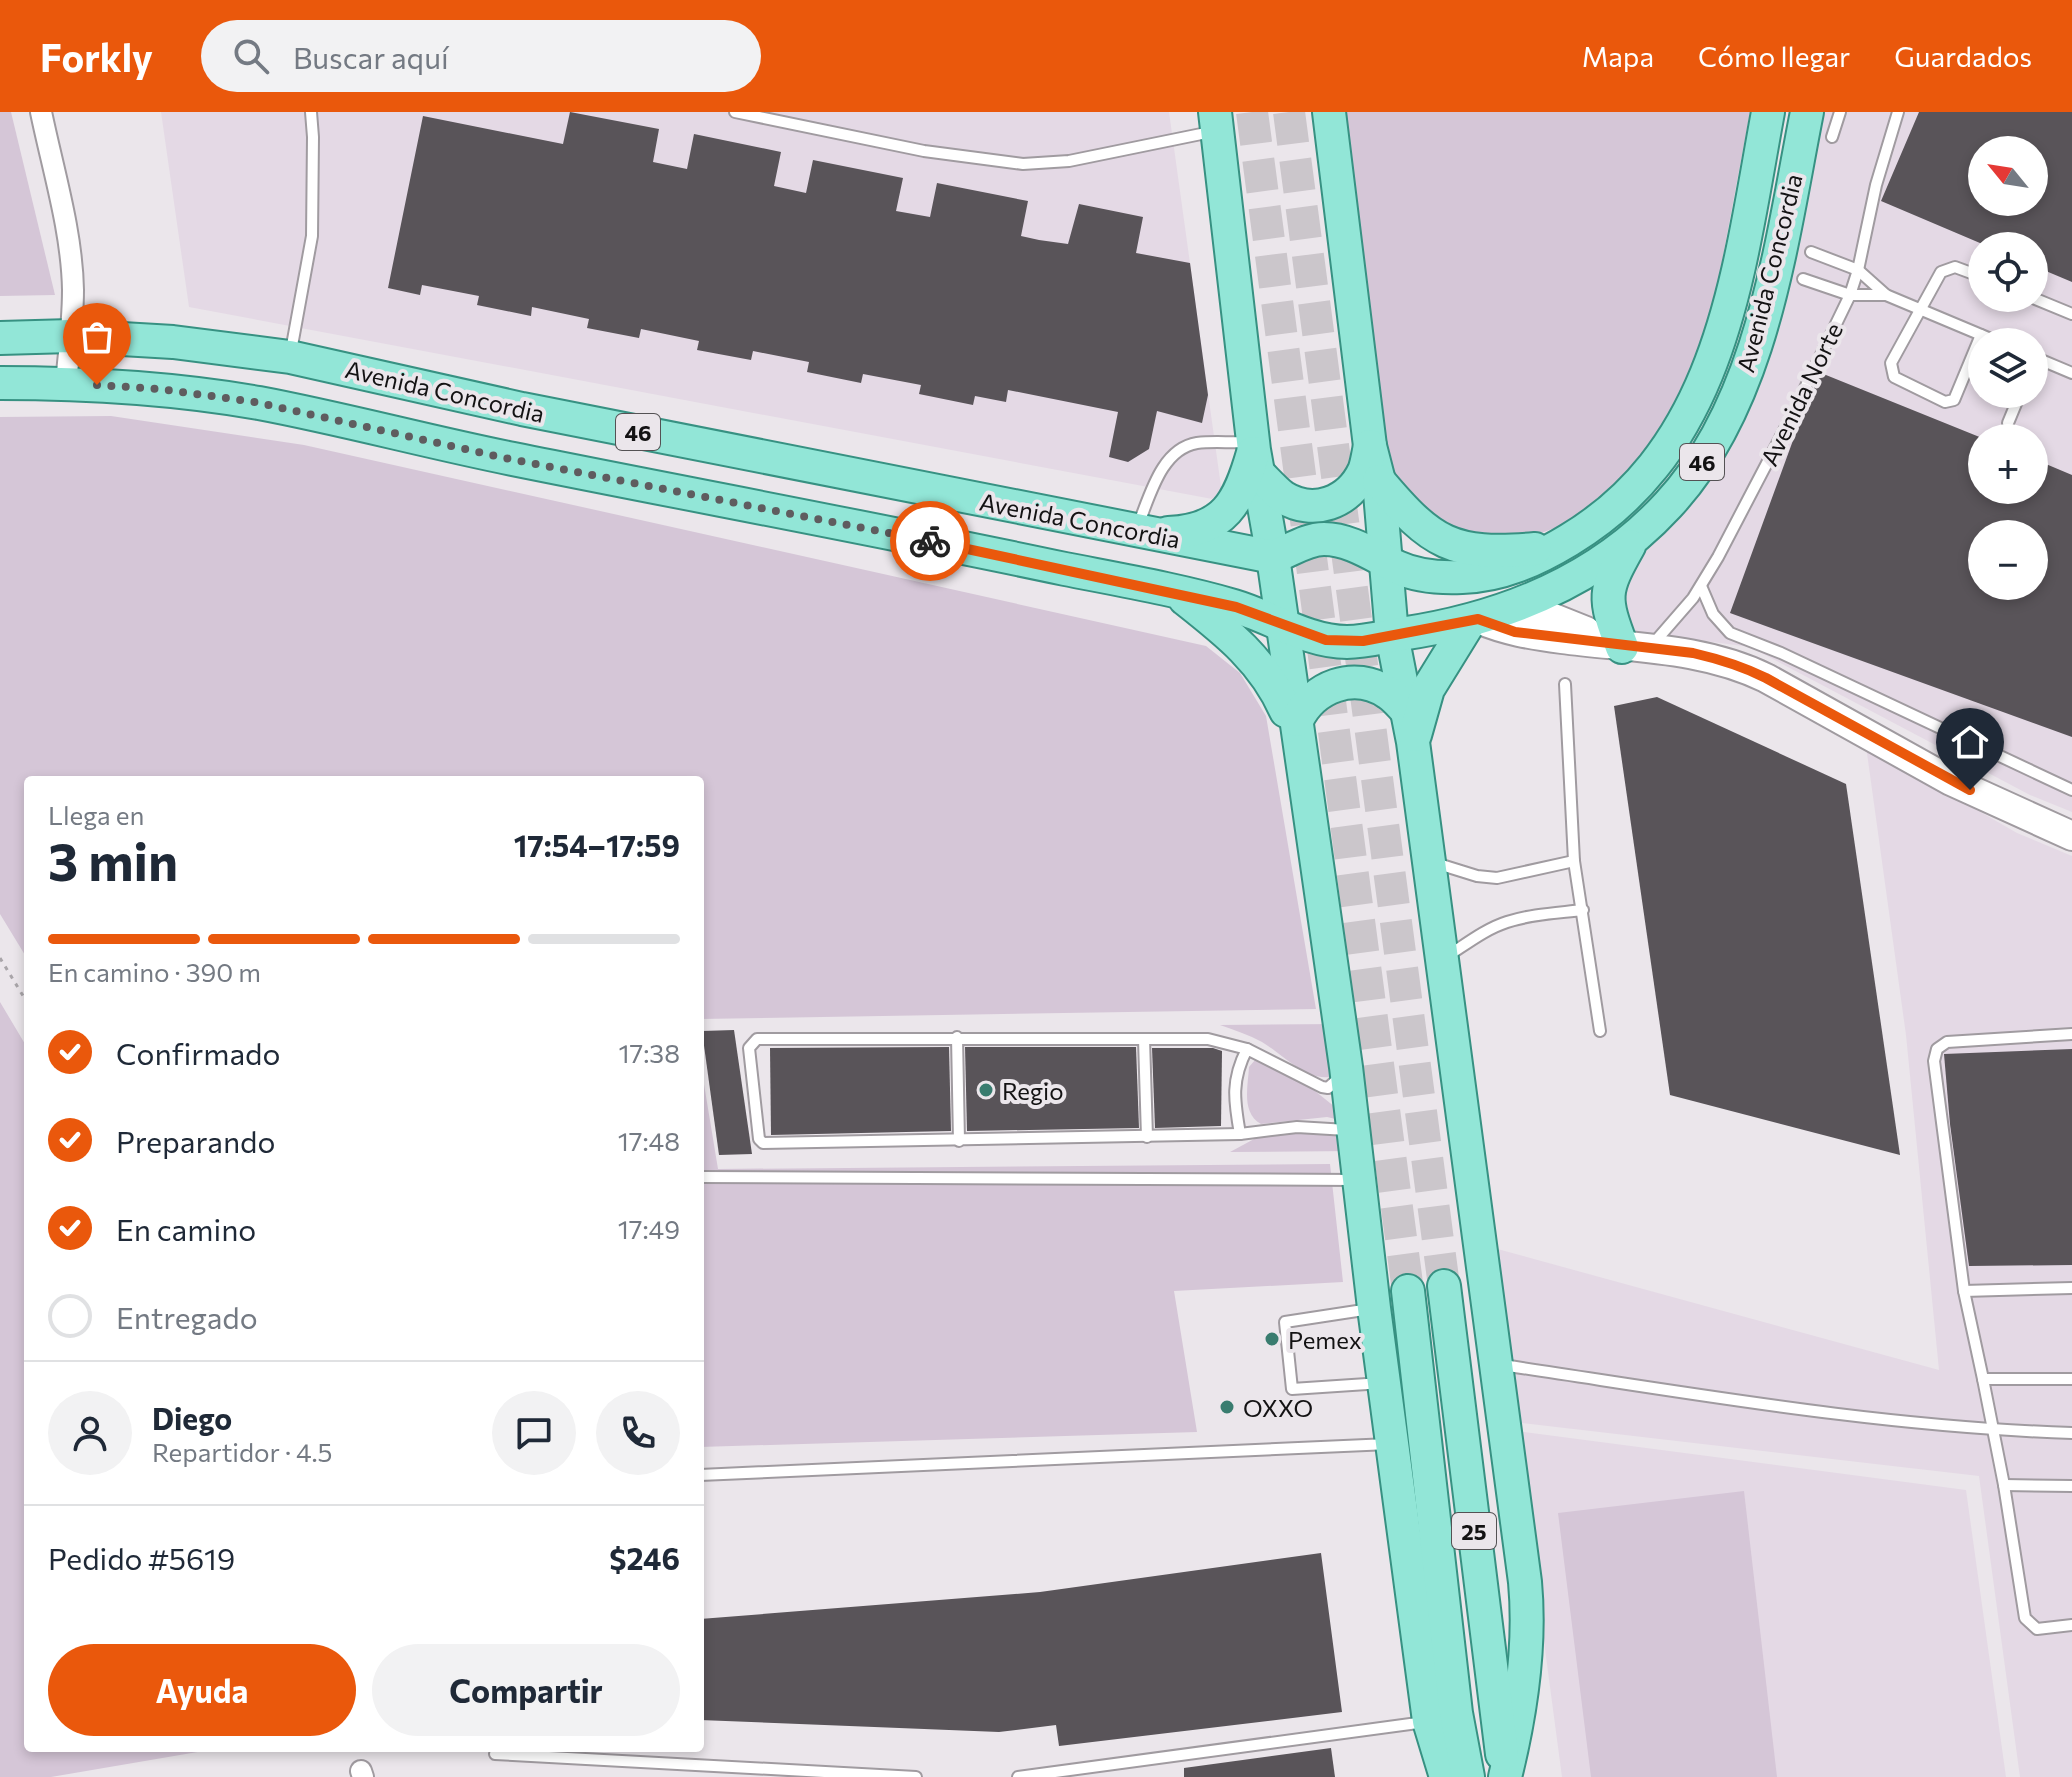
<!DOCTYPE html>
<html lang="es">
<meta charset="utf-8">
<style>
body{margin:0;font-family:Commissioner,sans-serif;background:#f2f2f3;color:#1f2937;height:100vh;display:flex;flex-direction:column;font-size:30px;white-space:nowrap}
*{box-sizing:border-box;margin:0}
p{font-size:26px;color:#747a83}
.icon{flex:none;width:44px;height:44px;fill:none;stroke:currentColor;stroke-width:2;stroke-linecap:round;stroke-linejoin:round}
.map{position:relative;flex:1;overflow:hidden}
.panel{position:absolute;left:24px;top:664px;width:680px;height:976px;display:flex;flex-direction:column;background:#fff;border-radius:8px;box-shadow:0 4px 12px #0003}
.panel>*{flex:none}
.needle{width:52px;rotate:300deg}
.controls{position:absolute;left:1968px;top:24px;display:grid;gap:16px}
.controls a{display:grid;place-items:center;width:80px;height:80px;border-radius:50%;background:#fff;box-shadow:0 4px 12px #0003;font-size:40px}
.pin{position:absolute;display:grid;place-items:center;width:68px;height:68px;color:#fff;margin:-82px -34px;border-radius:50% 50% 50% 0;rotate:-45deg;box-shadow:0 0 8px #0007}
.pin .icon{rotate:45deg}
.courier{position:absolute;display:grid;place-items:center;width:80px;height:80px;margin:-40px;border:6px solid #ea580c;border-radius:50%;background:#fff;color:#222;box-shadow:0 2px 10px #0007}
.overview em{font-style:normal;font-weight:700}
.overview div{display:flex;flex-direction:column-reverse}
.overview{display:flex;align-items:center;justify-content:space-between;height:136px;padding:0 24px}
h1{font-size:52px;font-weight:700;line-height:60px}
.bar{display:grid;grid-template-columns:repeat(4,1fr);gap:12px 8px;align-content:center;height:96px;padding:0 24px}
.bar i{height:10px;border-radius:6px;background:#e0e1e3}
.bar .on{background:#ea580c}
.bar p{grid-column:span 4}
.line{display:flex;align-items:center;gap:20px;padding:0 24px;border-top:2px solid #e0e1e3}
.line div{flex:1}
.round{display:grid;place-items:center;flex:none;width:84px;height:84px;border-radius:42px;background:#f2f2f3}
ol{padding:0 24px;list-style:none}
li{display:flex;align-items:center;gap:24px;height:88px}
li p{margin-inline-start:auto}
li .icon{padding:8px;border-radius:50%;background:#ea580c;color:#fff;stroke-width:4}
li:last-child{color:#747a83}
li i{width:44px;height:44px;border:4px solid #e0e1e3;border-radius:50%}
.action{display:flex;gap:16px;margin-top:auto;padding:16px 24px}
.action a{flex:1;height:92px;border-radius:48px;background:#ea580c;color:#fff;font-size:32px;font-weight:700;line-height:92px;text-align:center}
.action a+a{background:#f2f2f3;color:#1f2937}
header{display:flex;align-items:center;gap:48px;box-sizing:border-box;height:112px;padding:0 40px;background:#ea580c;color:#fff}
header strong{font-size:38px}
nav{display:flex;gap:44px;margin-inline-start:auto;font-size:28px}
.search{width:560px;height:72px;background:#f2f2f3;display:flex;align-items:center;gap:20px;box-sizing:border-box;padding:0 28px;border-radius:44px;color:#747a83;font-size:30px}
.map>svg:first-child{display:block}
.built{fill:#e4d9e5;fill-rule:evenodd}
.green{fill:#d5c6d7}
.building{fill:#595459;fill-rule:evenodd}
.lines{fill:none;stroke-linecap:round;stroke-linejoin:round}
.primary-tunnel{stroke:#cbc6cb;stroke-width:32;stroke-dasharray:32 16;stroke-linecap:butt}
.lane-casing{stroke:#a09ba0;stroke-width:14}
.street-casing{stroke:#a09ba0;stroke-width:24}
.secondary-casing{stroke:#a09ba0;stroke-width:32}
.primary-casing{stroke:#379182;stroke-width:36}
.path{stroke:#a9a5a9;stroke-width:3;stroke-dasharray:4 6;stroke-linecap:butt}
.lane{stroke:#fff;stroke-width:10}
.street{stroke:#fff;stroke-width:20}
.secondary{stroke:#fff;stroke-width:28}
.primary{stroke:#92e6d7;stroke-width:32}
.done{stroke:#5f5c5f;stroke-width:8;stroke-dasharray:0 14.4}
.route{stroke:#ea580c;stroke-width:10}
.poi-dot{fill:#397c6f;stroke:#ebe6eb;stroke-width:3}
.labels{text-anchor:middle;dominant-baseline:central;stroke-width:8;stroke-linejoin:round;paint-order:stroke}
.shield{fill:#ebe6eb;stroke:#545254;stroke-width:2}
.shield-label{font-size:22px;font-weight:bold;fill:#131213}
.street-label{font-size:24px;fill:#131213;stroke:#ebe6eb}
.poi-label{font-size:24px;fill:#131213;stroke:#ebe6eb;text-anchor:start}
</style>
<header>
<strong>Forkly</strong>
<div class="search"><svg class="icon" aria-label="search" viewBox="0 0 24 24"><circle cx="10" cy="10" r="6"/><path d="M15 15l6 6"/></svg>Buscar aquí</div>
<nav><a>Mapa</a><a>Cómo llegar</a><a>Guardados</a></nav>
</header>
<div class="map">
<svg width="2072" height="1665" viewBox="0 0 2072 1665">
<rect width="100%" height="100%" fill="#ebe6eb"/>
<g class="built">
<path d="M161,0H1169L1223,389L189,195Z"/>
<path d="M1813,0H2072V700L2030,683L1750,535L1616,517L1614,468L1694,380ZM1982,38H2034V90H1982ZM1982,134H2034V186H1982ZM1982,230H2034V282H1982ZM1982,326H2034V378H1982ZM1982,422H2034V474H1982Z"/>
<path d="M1866,634L2017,721L2072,744V1665H2020L1979,1364L1513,1310L1490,1135L1939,1258L1906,923Z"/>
<path d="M1516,1319L1966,1378L2006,1665H1562Z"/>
</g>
<g class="green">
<path d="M0,0H11L55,183L0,184Z"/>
<path d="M1342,0H1750L1716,182L1702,237L1679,296L1650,340L1606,383L1563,413L1519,429L1476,432L1410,388L1389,350L1382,314Z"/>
<path d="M111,304L304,333L1206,534L1240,561L1266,604L1316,897L700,907V668H28V848L0,802V305Z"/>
<path d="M0,890L28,937V1636H221L51,1665H0Z"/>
<path d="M1339,912L1335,957L1329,965C1305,968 1282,942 1262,930C1249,923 1234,918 1220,913Z"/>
<path d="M700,948L718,1057L1330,1052L1343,1170L1174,1179L1197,1320L700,1335Z"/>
<path d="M1255,948H1261L1315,979L1340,999V1008L1327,1005L1261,1012C1241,1001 1248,974 1249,955Z"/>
<path d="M1293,1018C1322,1019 1333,1015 1353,1039L1230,1040L1256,1026Z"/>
<path d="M1744,1379L1777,1665H1591L1558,1401Z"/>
</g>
<g class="building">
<path d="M570,0L659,17L653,50L687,57L694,22L781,40L774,74L806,81L813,48L903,66L896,99L930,105L937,71L1028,89L1021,124L1039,128L1068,132L1079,92L1143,105L1136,141L1190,151L1208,283L1202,311L1157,299L1149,337L1128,350L1109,345L1118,300L1008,278L1006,290L975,284L973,293L919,282L921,273L863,262L861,271L807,260L809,250L753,239L751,248L697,238L699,229L641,217L639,226L587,216L589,207L532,195L531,204L477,193L479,184L422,173L420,183L388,176L423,4L563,32Z"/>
<path d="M1919,0H2072V170L2034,154V134H1987L1881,89ZM1982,38H2034V90H1982Z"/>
<path d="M1821,261L1982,326V378H2034V347L2072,363V625L1730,501L1807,290ZM1982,422H2034V474H1982Z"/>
<path d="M1657,585L1846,672L1900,1043L1670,983L1614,594Z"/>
<path d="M734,918L752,1042L719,1043L702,919Z"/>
<path d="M949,935L951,1019L771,1023L770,936Z"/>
<path d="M965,935H1136L1139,1016L967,1019Z"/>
<path d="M1152,936H1213L1222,939L1221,1014L1155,1016Z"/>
<path d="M2072,937V1153L1969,1154L1950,1012L1944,942Z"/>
<path d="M1321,1441L1342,1600L1059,1634L1056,1613L999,1620L700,1608V1507L1040,1480Z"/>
<path d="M1331,1636L1335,1665H1184V1656Z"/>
</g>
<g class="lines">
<g class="primary-tunnel">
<path d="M1252,0L1408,1179"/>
<path d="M1289,0L1444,1174"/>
</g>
<g class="lane-casing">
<g id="lane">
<path d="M735,0L924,39L1023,52L1069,49L1211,20"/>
<path d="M1832,25L1840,0"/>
<path d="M1811,140L1858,158L1886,183L1998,230"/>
<path d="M1803,167L1850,183H1886"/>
<path d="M2033,186L2072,202"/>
<path d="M1981,223L1954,288L1945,290L1894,265L1891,251L1941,160L1955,155L1982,165"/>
<path d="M291,239L312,124L313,25L311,0"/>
<path d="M2034,245L2072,261"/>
<path d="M2008,311L2020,282"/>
<path d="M1138,413C1150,384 1161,337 1197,331C1213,329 1231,331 1247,330"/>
<path d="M1701,474L1713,502L1730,521L1781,541L2072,678"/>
<path d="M1653,532L1693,486L1718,445L1789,309L1850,183L1858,158L1876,73L1898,0"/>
<path d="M1565,572L1574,749L1600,919"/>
<path d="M1432,750L1477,764L1497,766L1574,749"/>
<path d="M1446,845C1465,833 1485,817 1507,810C1531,802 1558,801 1583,798"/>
<path d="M2072,922L1947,930L1937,937L1934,949L1964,1179L1983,1267H2072"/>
<path d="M957,925L959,1029"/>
<path d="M1144,927L1147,1025"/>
<path d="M1341,964L1328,976L1322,975L1247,937C1231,968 1234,988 1240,1022L1297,1015L1347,1018"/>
<path d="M1240,1022L763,1031L759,1027L749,936L757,927H1208L1247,937"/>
<path d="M700,1065L1356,1068"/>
<path d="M1964,1179L2072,1176"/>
<path d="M1370,1197L1285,1210L1292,1277L1382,1271"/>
<path d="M1502,1253C1691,1281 1880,1315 2072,1321"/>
<path d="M1983,1267L2004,1373L2025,1506L2037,1517L2072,1513"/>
<path d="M700,1363L1389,1332"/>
<path d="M2004,1373L2072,1374"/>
<path d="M495,1642L916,1665"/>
<path d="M1018,1665L1425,1610"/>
</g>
</g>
<g class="street-casing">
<g id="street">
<path d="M41,0C53,58 72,119 73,178C73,209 69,240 66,271"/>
<path d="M361,1659L363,1665"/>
</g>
</g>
<g class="secondary-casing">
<g id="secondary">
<path d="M1521,493L1586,519"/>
<path d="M1478,507C1506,519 1532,523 1562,527C1630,536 1703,535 1766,566L1951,669L2072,724"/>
</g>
</g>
<g class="primary-casing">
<g id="primary">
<path d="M1215,0L1254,338L1273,445L1346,955L1374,1196L1429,1609L1446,1665"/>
<path d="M1329,0L1370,334L1379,369L1392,523L1413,630L1525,1470C1531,1535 1521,1601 1505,1665"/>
<path d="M0,226L71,224L173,230L290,245L522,297L1273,445C1290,439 1306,427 1324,427C1350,427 1374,444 1397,455C1416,464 1440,466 1462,465C1501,464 1536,448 1569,428C1723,335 1738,161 1768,0"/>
<path d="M0,271C87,271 173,276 259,291C344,307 428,330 513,347C697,384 881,418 1065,457C1121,468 1179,478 1234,494C1271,505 1308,530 1347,530C1365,530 1383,525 1401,522C1502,507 1598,469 1668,393C1763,291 1781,131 1807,0"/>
<path d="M1260,363C1267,370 1275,379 1283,385C1313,404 1349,391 1364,359C1367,352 1368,342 1370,334"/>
<path d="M1379,369C1432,432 1452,444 1535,437"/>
<path d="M1168,421C1225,419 1239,390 1253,341"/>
<path d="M1185,487C1227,520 1264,549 1286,599"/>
<path d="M1622,535C1603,485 1603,480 1629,434"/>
<path d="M1297,608C1313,575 1354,558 1388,581C1395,585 1401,593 1407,599"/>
<path d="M1415,623L1428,577L1470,509"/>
<path d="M1444,1174L1502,1642"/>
<path d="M1408,1179L1456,1601L1468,1665"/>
</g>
</g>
<path class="path" d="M0,846L28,892"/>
<use href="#lane" class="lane"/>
<use href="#street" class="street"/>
<use href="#secondary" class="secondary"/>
<use href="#primary" class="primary"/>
</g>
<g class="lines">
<path class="done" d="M97,273L159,277L255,290L505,346L930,429"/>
<path class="route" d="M930,429L1236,495L1326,528L1363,529L1478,507L1515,520L1693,541C1719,547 1742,554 1766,566L1970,678"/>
</g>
<g class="poi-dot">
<circle cx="986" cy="978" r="8"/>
<circle cx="1272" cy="1227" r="8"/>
<circle cx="1227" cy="1295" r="8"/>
</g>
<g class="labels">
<g class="shield">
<rect x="616" y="302" width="44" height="36" rx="6"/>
<rect x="1680" y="332" width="44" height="36" rx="6"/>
<rect x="1452" y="1401" width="44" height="36" rx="6"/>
</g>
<g class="shield-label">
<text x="638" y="320">46</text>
<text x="1702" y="350">46</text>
<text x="1474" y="1419">25</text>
</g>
<g class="street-label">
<text transform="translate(1769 161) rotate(-76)">Avenida Concordia</text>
<text transform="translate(445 279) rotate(13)">Avenida Concordia</text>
<text transform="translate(1801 282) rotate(-64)">Avenida Norte</text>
<text transform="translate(1080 408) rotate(11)">Avenida Concordia</text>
</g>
<g class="poi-label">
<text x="1002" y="978">Regio</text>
<text x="1288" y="1227">Pemex</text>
<text x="1243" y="1295">OXXO</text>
</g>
</g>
</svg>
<div class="controls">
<a><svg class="needle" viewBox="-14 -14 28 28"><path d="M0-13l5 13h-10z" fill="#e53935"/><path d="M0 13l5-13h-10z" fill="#747a83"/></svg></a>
<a><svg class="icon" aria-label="locate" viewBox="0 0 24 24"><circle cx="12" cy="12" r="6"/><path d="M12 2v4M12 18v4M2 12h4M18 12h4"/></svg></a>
<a><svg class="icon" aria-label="layers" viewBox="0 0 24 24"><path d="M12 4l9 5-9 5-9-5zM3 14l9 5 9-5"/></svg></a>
<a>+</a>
<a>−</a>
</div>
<div class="pin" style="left:97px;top:273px;background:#ea580c"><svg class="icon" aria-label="bag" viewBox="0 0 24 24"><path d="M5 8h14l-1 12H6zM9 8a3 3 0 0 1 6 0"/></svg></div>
<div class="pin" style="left:1970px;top:678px;background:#1f2937"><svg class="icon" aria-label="home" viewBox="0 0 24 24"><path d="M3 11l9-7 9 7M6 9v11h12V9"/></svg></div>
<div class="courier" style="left:930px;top:429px"><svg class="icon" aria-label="bike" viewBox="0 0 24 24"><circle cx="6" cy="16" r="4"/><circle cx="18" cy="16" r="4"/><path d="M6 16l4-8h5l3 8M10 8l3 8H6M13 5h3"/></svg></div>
<section class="panel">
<div class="overview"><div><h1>3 min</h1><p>Llega en</p></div><em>17:54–17:59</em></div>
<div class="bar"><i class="on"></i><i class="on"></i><i class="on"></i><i></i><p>En camino · 390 m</p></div>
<ol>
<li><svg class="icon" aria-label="check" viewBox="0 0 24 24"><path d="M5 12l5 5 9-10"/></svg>Confirmado<p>17:38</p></li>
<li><svg class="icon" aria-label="check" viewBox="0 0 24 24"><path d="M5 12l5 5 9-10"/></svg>Preparando<p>17:48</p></li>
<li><svg class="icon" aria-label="check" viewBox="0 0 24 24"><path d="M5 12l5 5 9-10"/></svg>En camino<p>17:49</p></li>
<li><i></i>Entregado</li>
</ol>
<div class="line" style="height:144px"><a class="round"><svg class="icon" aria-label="person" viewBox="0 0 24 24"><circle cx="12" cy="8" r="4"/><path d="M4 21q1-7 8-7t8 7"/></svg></a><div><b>Diego</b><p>Repartidor · 4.5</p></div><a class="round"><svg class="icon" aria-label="chat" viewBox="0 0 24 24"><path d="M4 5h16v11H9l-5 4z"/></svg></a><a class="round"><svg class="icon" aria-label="phone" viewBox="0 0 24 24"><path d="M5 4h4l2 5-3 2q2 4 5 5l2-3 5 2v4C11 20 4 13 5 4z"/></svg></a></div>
<div class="line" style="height:104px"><div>Pedido #5619</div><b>$246</b></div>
<div class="action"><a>Ayuda</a><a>Compartir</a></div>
</section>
</div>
